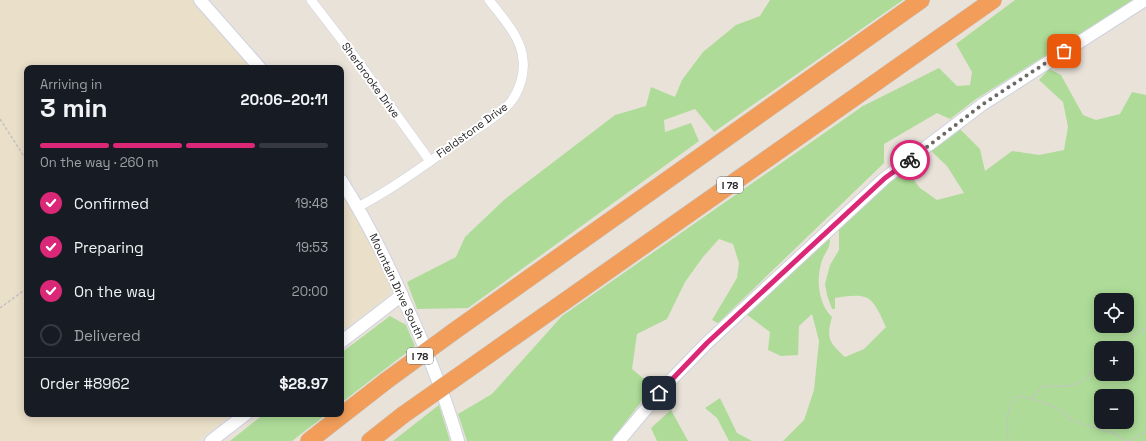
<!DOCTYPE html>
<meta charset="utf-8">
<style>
body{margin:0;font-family:"Space Grotesk",sans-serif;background:#20242c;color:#f1f3f6;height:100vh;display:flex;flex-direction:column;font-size:15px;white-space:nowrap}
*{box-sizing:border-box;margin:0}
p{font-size:13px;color:#9ea1a6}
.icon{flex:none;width:22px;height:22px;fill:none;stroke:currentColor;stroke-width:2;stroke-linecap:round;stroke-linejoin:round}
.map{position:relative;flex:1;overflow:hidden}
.drawer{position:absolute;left:24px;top:65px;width:320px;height:352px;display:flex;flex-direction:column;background:#171b24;border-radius:8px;box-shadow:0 2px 10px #0003}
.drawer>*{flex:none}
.fabs{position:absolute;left:1094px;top:293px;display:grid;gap:8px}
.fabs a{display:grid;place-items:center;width:40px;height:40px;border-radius:8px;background:#171b24;box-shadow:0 2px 10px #0003;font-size:20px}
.pin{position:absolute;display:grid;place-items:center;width:34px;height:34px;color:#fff;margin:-17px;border-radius:8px;box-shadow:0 2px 6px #0006}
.courier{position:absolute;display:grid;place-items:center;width:40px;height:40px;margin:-20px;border:3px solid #db2777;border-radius:50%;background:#fff;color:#222;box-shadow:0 1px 5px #0007}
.headline em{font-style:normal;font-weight:700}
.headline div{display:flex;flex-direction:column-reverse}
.headline{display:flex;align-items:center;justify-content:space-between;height:68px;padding:0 16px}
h1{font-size:26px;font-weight:700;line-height:30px}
.bar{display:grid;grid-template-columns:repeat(4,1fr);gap:6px 4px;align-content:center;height:48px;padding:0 16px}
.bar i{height:5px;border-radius:3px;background:#363941}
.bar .current{background:#db2777}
.bar p{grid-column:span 4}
.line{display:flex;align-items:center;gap:10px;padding:0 16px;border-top:1px solid #363941}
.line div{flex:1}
ol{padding:0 16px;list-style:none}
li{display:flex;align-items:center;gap:12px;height:44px}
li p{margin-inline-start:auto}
li .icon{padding:4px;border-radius:50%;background:#db2777;color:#fff;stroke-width:4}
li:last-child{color:#9ea1a6}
li i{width:22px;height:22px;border:2px solid #363941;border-radius:50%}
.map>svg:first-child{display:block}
.education{fill:#eadfc8}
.green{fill:#aedc98;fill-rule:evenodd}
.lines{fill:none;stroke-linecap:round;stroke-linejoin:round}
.minor-casing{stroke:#ced1df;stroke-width:10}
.tertiary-casing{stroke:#ced1df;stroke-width:14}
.motorway-casing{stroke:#c3c3c3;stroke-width:18}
.path{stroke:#c3c3c3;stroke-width:1.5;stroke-dasharray:3 2;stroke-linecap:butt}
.minor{stroke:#fff;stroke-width:9}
.tertiary{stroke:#fff;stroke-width:12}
.motorway{stroke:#f29e5a;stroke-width:17}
.motorway-bridge-casing{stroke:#c3c3c3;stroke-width:18;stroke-linecap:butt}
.motorway-bridge{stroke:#f29e5a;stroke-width:17}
.done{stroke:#6b6865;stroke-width:4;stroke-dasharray:0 7.2}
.route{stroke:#db2777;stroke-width:5}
.labels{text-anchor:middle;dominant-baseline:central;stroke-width:4;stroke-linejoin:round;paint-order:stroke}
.shield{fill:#fff;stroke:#686868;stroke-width:1}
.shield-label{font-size:10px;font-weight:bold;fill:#272727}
.street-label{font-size:11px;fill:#272727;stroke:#fff}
</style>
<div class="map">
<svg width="1146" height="441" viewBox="0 0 1146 441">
<rect width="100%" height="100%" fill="#e8e2d9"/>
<g class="education">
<path d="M0,0H192L253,68H27V414H233L197,441H0Z"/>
<path d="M341,191L377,255L392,286L389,295L341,332Z"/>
</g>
<g class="green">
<path d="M770,0H903L714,132L695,109L664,120L665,132L691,123L699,141L468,308L417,309L407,282L456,257L465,237L505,199L615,115L646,106L651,87L675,97L682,80L703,52L736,25L760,16Z"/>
<path d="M1015,0H1134L976,99L950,119L937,113L884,144V163L718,323L712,320L737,278L739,263L733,244L719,239L703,257L685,282L667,319L637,334L632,369L655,388L641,402L611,441H467L458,414L492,394L562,316L863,106L939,68L957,86L970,85L972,72L956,44Z"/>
<path d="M1049,69L1061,75L1083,115L1096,120L1120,114L1132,92L1146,95V441H783L804,420L814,390L819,341L812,314L799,326L798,355L781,356L768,350L770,332L746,314L830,238C831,249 823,254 821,264C816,281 819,305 832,317C826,339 829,342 845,357L864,349L886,327C872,296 870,292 835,298V309H832L827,295L825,284L830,265L839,250V229L904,168L920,188L937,200L964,193L947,166L930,150L960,129L980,149L985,171L1012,151L1039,155L1064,150L1068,127L1063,102L1039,80ZM1101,300H1127V326H1101ZM1101,348H1127V374H1101ZM1101,396H1127V422H1101Z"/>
<path d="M390,316L406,325L415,346L341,403V353Z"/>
<path d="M720,398L737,433L752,441H729L717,418L705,408Z"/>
<path d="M439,405L450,441H393Z"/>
<path d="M671,410L688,441H657L651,428Z"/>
<path d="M264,414H327L292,441H230Z"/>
</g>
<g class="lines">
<g class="minor-casing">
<g id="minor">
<path d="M311,0L354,56L430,161"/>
<path d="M358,207C394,188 426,164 459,141C476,129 496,118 510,103C519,92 525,74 523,60C522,38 502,17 489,0"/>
</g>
</g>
<g class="tertiary-casing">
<g id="tertiary">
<path d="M200,0L260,68"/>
<path d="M341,180C367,221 388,263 407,307C427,351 445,395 458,441"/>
<path d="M341,342L402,295"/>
<path d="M211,441L246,414"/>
<path d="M619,441L668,383L707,343L885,178L983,104L1145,0"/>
</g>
</g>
<g class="motorway-casing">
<g id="motorway">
<path d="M453,332L921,0"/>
<path d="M467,370L993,0"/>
<path d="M309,441L386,381"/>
<path d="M370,441L403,415"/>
</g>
</g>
<g class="path">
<path d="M0,119L27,161"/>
<path d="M0,308L27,288"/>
<path d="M1118,348L1146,327"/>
<path d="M1031,399L1043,386C1076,387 1079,387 1101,362"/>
<path d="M1008,441C1008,425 1004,405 1019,396C1033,400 1051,403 1063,412C1066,414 1068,418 1072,420C1090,428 1110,429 1127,441"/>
<path d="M1128,441L1135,438L1146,431"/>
</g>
<use href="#minor" class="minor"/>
<use href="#tertiary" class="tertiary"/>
<use href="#motorway" class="motorway"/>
<g class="motorway-bridge-casing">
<g id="motorway-bridge">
<path d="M386,381L453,332"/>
<path d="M403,415L467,370"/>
</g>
</g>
<use href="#motorway-bridge" class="motorway-bridge"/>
</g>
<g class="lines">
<path class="done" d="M910,160L983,104L1064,51"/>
<path class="route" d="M659,393L707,343L885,178L910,160"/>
</g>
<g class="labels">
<g class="shield">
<rect x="717" y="177" width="26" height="16" rx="3"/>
<rect x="407" y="348" width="26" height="16" rx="3"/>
</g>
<g class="shield-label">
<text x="730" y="185">I 78</text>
<text x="420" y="356">I 78</text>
</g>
<g class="street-label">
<text transform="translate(371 80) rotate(54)">Sherbrooke Drive</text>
<text transform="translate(472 130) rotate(-36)">Fieldstone Drive</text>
<text transform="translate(397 286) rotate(65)">Mountain Drive South</text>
</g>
</g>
</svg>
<div class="fabs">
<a><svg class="icon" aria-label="locate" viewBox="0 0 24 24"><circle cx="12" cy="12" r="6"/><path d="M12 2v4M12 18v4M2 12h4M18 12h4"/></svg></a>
<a>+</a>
<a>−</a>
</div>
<div class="pin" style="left:1064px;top:51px;background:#ea580c"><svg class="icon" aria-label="bag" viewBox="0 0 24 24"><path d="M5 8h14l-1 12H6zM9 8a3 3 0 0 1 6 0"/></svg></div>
<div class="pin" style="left:659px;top:393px;background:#1f2937"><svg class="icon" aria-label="home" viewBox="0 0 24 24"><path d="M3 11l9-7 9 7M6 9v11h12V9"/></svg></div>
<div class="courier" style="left:910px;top:160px"><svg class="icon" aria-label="bike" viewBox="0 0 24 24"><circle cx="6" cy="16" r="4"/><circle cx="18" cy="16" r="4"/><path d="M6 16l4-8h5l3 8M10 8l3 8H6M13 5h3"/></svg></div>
<section class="drawer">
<div class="headline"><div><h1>3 min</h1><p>Arriving in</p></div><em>20:06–20:11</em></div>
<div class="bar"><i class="current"></i><i class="current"></i><i class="current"></i><i></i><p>On the way · 260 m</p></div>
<ol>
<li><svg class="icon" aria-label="check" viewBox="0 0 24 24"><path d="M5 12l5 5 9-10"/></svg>Confirmed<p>19:48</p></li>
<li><svg class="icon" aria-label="check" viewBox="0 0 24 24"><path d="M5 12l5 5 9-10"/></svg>Preparing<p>19:53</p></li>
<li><svg class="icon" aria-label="check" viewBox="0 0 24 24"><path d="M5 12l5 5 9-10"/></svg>On the way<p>20:00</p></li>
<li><i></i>Delivered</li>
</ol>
<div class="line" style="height:52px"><div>Order #8962</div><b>$28.97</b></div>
</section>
</div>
